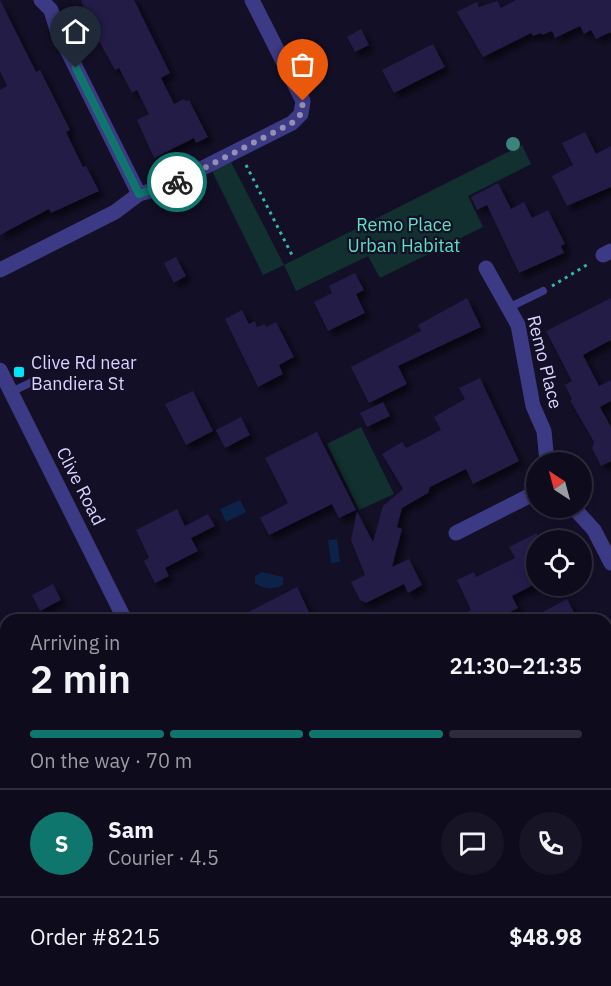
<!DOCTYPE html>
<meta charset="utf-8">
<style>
body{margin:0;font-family:"IBM Plex Sans",sans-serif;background:#171425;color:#f1f3f6;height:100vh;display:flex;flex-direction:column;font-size:22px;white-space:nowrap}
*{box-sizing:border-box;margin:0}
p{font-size:20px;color:#9b9ba3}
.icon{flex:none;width:33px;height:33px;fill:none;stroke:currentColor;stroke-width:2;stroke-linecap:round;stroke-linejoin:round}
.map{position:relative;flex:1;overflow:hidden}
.details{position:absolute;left:0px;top:614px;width:612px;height:374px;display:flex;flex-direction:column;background:#0e0b1c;border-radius:18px 18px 0 0;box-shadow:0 3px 9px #0003,0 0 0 2px #2e2b3b}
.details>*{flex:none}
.needle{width:39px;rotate:324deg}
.fabs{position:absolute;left:526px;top:452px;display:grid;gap:12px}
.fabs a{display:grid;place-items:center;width:66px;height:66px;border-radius:50%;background:#0e0b1c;box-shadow:0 3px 9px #0003,0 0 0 2px #2e2b3b;font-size:30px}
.pin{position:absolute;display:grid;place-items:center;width:51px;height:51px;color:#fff;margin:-62px -26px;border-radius:50% 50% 50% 0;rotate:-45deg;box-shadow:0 0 6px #0007}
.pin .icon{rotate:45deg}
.courier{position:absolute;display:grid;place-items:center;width:60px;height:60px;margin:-30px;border:4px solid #0f766e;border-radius:50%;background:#fff;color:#222;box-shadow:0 2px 8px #0007}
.overview em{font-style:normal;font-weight:600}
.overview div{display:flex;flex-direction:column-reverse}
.overview{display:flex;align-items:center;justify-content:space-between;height:102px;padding:0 30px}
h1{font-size:39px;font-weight:600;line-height:45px}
.bar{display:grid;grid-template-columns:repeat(4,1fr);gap:9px 6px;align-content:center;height:72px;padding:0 30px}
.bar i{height:8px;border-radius:4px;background:#2e2b3b}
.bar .on{background:#0f766e}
.bar p{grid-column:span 4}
.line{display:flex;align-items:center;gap:15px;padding:0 30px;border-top:2px solid #2e2b3b}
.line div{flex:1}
.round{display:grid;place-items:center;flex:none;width:63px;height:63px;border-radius:32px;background:#171425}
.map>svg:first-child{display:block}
.green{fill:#12302f}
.water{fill:#0c2248}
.building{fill:#241b47;filter:url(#shadow)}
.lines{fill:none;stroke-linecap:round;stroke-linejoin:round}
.path{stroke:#2fb8b0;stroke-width:3;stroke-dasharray:3 4.5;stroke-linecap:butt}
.service{stroke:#3d3a85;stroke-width:8}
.minor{stroke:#3d3a85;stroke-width:15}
.tree{fill:#3d827b}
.done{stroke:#948fb3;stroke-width:6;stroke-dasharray:0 10.8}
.route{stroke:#0f766e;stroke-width:8}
.poi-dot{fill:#00e5ff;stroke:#130f26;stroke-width:2}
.labels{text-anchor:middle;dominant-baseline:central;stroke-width:4.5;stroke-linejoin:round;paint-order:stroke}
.park-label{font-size:18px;fill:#5fe0c0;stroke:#130f26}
.poi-label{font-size:18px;fill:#d9d4ff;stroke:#130f26;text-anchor:start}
.street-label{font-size:18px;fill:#d9d4ff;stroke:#130f26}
</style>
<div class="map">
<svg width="611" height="986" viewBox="0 0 611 986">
<defs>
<filter id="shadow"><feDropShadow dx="5" dy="5" stdDeviation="3" flood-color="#0009"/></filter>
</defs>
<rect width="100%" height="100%" fill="#130f26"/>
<g class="green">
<path d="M522,145L531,164L468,196L483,227L380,278L368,256L296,291L284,265L263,275L209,165L228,156L284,265Z"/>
<path d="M361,427L394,494L359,510L327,444Z"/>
</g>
<g class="water">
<path d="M240,500L246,512L226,522L220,509Z"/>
<path d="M337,539L340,562L331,563L328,540Z"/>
<path d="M262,572L283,577V585C273,590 263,589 255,583V576Z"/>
</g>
<g class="building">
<path d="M0,0L36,72L40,70L70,130L66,132L83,167L86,166L99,191L51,213L49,209L0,235V90L7,86L0,71Z"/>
<path d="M81,0H134L170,73L161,78L174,104L184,99L186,101L189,100L208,137L196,143L194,138L154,158L137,120L149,114L137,90L132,93L119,68L115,70L89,23Z"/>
<path d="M516,0H611V32L596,39L591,30L584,34L580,26L555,38L552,31L542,35L541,33L533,36L531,33L483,57L457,12L477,2L479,7L497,1L501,8Z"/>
<path d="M361,29L369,45L355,52L347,37Z"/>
<path d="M433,44L445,67L394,93L382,70Z"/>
<path d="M585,132L596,154L611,146V187L567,206L552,176L573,165L562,143Z"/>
<path d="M498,183L511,209L524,202L532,218L548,210L565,244L561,246L564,253L519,273L487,205L477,210L471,197Z"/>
<path d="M176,257L186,276L174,283L164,263Z"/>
<path d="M355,273L364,290L356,294L365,313L328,331L314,302L332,293L329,286Z"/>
<path d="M467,298L481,327L398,366L407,384L369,403L351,367L421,331L418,325Z"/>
<path d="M611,298V340L583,355L599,386L611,380V401L600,407L611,427V461L601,466L592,448L594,442L570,400L572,399L565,385L572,381L546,331Z"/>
<path d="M242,310L249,324L255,321L257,327L265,324L266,327L276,322L294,357L279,365L283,374L258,387L225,319Z"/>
<path d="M480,378L519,461L473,484L466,469L430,487L428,493L402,508L397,527L402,529L392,567L409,559L422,585L408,593L404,584L366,603L360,600L351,582L365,575L351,540L357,511L373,542L383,506L403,489L382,454L402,442L406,448L441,430L434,417L465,399L459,388Z"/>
<path d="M193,391L213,431L186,445L165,404Z"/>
<path d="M383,402L390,416L367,427L360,413Z"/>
<path d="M241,417L250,435L225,448L216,430Z"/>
<path d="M317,432L356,510L339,518L332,504L269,535L260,518L288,503L265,458Z"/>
<path d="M177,509L185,526L208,514L215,526L191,538L198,551L165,568L169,576L155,583L144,561L149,558L136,530Z"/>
<path d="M537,533V583L512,596L518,608L495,620H452L471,610L457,580L474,572L476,577L515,558L509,547Z"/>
<path d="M53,584L61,600L40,611L32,595Z"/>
<path d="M297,587L313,620H233Z"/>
<path d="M567,599L578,620H528Z"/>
</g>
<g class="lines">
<g class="path">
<path d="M246,165L293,257"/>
<path d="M552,286L590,263"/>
</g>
<g class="service">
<path d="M510,307L543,291"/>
<path d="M11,392L32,382"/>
</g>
<g class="minor">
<path d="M41,0L51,10L57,30L139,194"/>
<path d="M603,255L611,251"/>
<path d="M486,268L518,325L533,406L544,431L547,462"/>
<path d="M0,270L115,212L139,194L165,187L292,123L301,114L303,101L252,0"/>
<path d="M0,370L125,620"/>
<path d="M573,507L594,530L611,563"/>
<path d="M456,533L537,492"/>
<path d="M606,687L611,685"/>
<path d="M606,932L611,929"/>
<path d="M606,961L611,971"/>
<path d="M304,981L307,986"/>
<path d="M498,986L508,981"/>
</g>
</g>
<circle class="tree" cx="513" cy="144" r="7"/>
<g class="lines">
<path class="done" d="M177,182L292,123L301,114L303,101"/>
<path class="route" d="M76,68L139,194L177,182"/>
</g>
<rect class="poi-dot" x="13" y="366" width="12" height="12" rx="3"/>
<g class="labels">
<g class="park-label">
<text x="404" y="224">Remo Place<tspan x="404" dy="21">Urban Habitat</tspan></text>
</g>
<g class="poi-label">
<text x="31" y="362">Clive Rd near<tspan x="31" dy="21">Bandiera St</tspan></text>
</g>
<g class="street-label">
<text transform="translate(545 362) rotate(76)">Remo Place</text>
<text transform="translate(81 486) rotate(63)">Clive Road</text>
</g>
</g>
</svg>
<div class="fabs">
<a><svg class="needle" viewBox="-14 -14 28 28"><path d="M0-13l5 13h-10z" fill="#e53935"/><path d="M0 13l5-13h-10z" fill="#9b9ba3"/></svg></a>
<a><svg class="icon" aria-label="locate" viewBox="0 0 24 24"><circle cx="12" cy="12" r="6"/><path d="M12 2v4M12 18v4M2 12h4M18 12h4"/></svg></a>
</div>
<div class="pin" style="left:303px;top:101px;background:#ea580c"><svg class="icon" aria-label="bag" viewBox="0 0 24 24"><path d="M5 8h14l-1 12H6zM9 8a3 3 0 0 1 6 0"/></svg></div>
<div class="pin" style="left:76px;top:68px;background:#1f2937"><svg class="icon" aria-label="home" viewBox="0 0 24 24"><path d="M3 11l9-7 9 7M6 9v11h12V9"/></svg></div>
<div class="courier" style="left:177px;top:182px"><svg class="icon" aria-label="bike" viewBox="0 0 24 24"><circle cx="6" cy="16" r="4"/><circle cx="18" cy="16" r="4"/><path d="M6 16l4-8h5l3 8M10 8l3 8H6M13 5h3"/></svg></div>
<section class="details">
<div class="overview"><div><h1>2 min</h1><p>Arriving in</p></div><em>21:30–21:35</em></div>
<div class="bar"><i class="on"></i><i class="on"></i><i class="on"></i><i></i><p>On the way · 70 m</p></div>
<div class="line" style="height:108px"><b class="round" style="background:#0f766e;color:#fff">S</b><div><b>Sam</b><p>Courier · 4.5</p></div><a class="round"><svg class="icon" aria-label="chat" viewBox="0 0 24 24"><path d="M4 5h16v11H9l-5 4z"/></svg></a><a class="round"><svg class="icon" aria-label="phone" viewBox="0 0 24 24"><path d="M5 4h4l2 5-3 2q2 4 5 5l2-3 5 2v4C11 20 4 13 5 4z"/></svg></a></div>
<div class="line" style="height:78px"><div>Order #8215</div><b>$48.98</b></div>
</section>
</div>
